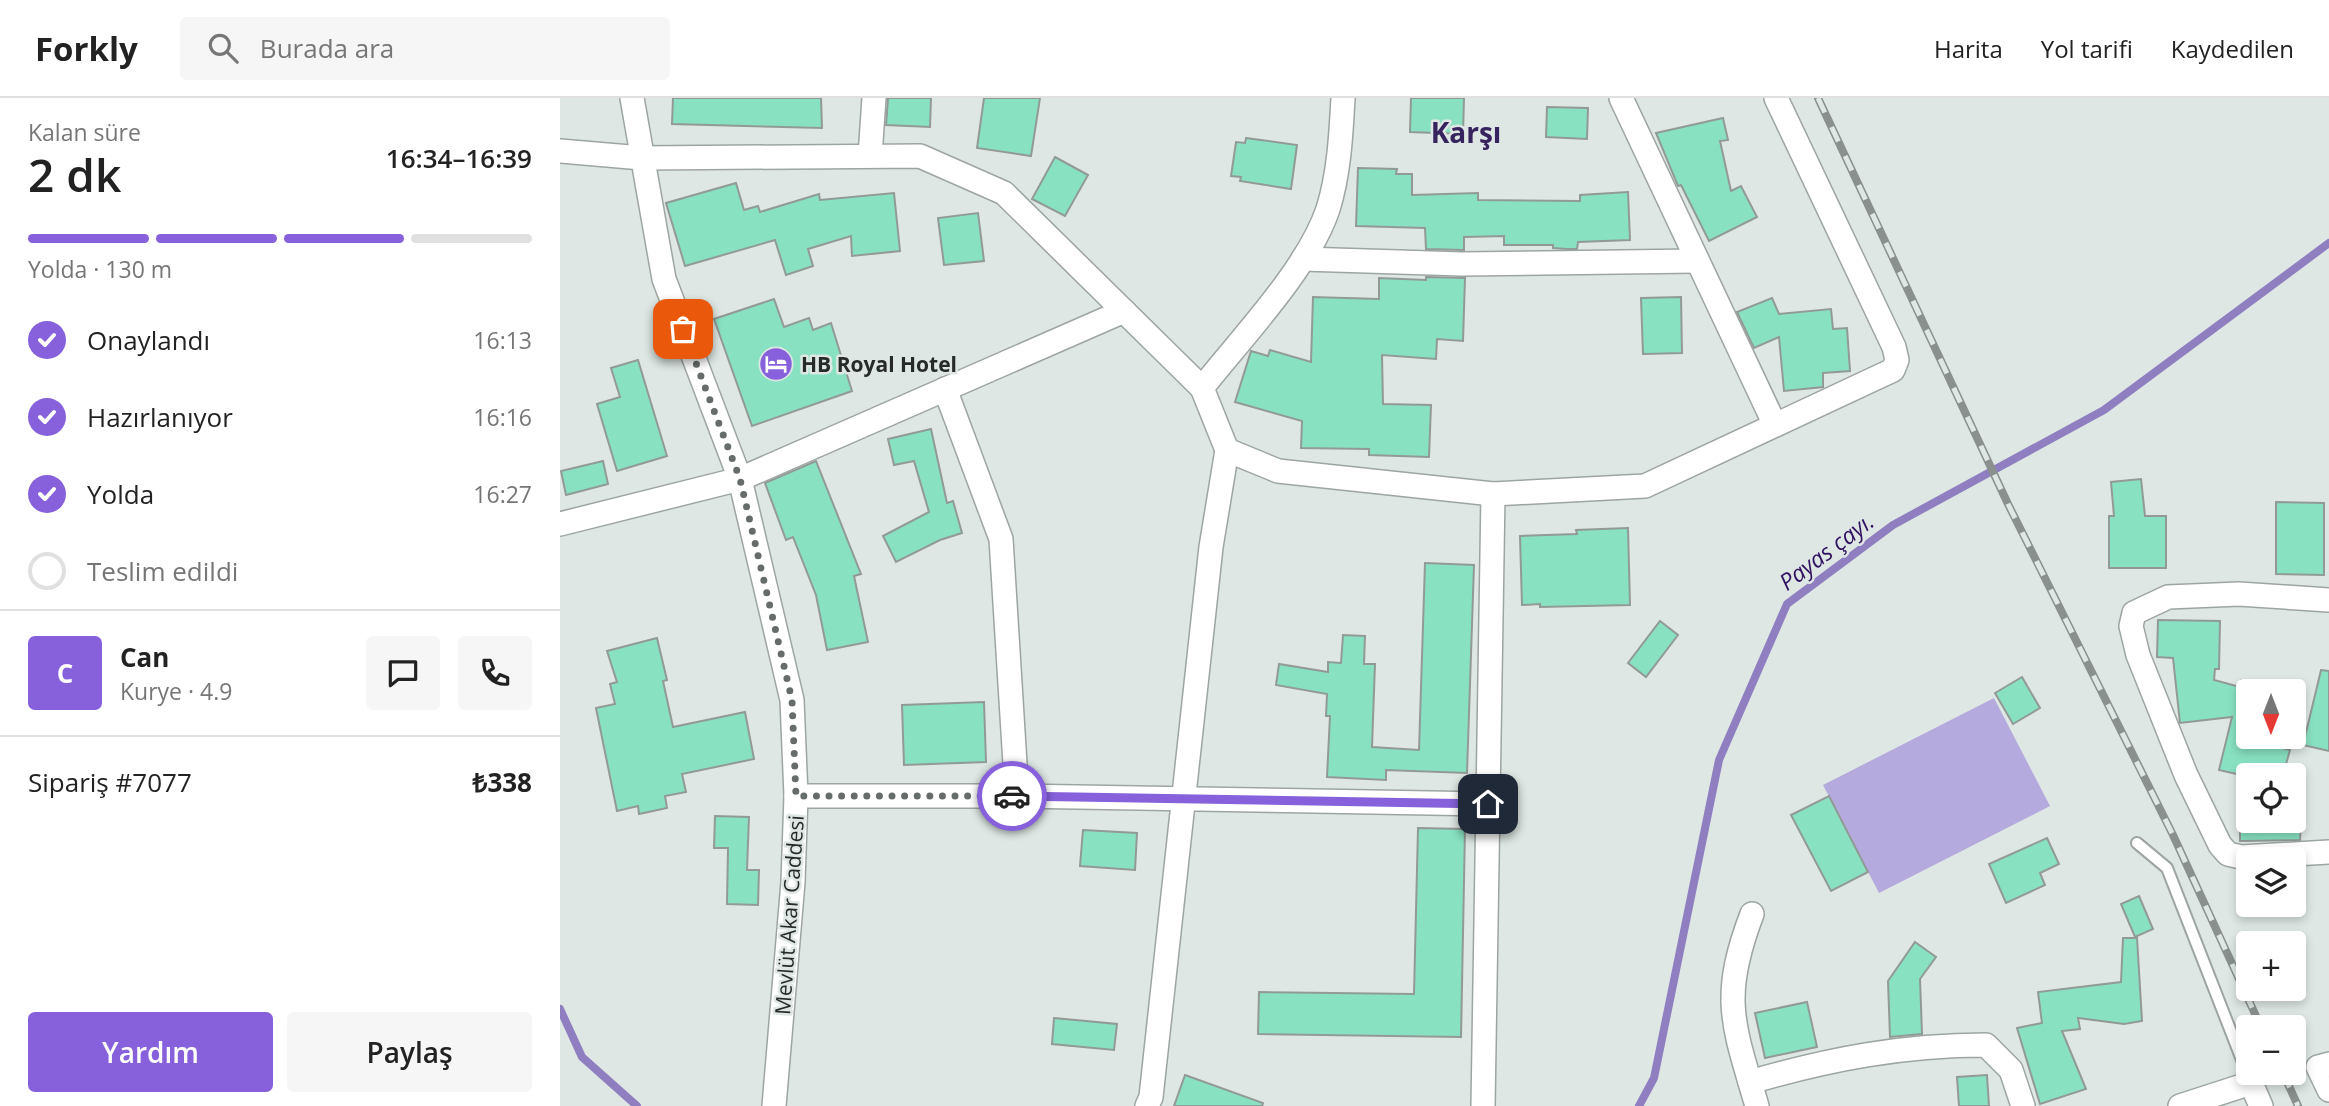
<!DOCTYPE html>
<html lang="tr">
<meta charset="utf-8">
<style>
body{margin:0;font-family:"Open Sans",sans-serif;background:#f6f6f6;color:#222;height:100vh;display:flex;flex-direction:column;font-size:26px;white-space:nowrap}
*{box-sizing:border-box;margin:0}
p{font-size:23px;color:#767676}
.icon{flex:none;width:38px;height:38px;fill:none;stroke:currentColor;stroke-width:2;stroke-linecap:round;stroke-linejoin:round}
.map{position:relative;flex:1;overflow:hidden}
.panel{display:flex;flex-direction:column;background:#fff;width:560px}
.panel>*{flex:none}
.needle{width:46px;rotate:180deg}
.buttons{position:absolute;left:1676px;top:581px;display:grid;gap:14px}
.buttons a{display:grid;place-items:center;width:70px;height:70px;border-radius:7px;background:#fff;box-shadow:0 4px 10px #0003;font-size:35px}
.pin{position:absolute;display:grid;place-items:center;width:60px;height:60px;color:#fff;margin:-30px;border-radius:14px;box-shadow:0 4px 10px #0006}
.courier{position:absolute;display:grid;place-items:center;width:70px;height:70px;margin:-35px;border:5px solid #8661db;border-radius:50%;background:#fff;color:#222;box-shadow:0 2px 9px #0007}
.overview em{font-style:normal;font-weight:600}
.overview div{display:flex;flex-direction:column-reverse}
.overview{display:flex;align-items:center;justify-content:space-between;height:119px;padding:0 28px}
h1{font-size:46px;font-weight:600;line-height:52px}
.bar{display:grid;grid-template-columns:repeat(4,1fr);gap:10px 7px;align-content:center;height:84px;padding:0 28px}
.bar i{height:9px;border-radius:5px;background:#e0e0e0}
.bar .current{background:#8661db}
.bar p{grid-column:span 4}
.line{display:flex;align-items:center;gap:18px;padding:0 28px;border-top:2px solid #e0e0e0}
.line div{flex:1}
.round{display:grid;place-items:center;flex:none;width:74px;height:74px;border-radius:7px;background:#f6f6f6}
ol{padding:0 28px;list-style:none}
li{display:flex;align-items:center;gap:21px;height:77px}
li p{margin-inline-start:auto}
li .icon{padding:7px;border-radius:50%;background:#8661db;color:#fff;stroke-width:4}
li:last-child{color:#767676}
li i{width:38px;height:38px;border:4px solid #e0e0e0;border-radius:50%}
.button{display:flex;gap:14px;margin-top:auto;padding:14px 28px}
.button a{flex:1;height:80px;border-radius:7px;background:#8661db;color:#fff;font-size:28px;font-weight:600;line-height:80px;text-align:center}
.button a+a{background:#f6f6f6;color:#222}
header{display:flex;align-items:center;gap:42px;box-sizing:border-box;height:98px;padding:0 35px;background:#fff;border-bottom:2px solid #e0e0e0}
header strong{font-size:33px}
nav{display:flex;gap:38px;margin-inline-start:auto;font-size:24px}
.search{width:490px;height:63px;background:#f6f6f6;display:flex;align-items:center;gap:18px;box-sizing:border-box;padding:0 24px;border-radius:7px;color:#767676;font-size:26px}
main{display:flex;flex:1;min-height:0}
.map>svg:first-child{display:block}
.green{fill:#b5aade}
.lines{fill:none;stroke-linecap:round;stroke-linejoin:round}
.stream{stroke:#8f7fc1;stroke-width:8}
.building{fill:#88e2c1;stroke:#929a97;stroke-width:2}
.lane-casing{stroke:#9da5a1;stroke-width:14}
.street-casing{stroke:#9da5a1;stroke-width:26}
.lane{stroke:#fff;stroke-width:10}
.street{stroke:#fff;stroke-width:23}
.rail-casing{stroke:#89908d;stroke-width:8}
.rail{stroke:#dee7e3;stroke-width:5;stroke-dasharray:16;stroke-linecap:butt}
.done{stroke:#666c69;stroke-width:7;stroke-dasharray:0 12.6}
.route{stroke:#8661db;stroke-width:9}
.labels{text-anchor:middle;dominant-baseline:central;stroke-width:5;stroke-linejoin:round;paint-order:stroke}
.poi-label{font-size:21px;font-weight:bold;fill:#262a28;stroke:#dee7e3;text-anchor:start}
.street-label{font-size:21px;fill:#262a28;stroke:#dee7e3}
.water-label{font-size:23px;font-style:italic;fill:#311161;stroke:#dee7e3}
.district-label{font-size:28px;font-weight:bold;fill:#37245f;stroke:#dee7e3}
</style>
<header>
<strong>Forkly</strong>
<div class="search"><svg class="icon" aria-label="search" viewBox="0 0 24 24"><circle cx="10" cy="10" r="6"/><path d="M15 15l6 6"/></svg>Burada ara</div>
<nav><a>Harita</a><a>Yol tarifi</a><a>Kaydedilen</a></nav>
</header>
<main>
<section class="panel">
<div class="overview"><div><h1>2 dk</h1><p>Kalan süre</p></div><em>16:34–16:39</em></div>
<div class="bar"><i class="current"></i><i class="current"></i><i class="current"></i><i></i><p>Yolda · 130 m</p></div>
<ol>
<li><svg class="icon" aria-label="check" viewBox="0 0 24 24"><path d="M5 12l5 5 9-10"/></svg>Onaylandı<p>16:13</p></li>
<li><svg class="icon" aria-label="check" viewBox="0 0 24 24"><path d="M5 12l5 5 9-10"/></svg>Hazırlanıyor<p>16:16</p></li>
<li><svg class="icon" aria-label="check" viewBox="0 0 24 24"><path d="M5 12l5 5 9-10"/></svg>Yolda<p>16:27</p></li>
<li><i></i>Teslim edildi</li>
</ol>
<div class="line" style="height:126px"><b class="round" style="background:#8661db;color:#fff">C</b><div><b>Can</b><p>Kurye · 4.9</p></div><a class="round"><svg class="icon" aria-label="chat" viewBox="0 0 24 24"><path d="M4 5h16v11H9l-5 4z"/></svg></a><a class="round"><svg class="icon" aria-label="phone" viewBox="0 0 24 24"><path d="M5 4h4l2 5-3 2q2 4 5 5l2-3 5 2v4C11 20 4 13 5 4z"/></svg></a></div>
<div class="line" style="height:91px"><div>Sipariş #7077</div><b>₺338</b></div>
<div class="button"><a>Yardım</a><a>Paylaş</a></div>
</section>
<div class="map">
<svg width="1769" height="1008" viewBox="0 0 1769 1008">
<rect width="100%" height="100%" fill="#dee7e3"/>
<path class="green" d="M1434,600L1490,708L1319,795L1263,687Z"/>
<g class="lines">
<g class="stream">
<path d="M0,911L22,959L77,1008"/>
<path d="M1079,1008L1094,980L1159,662L1227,506L1333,427L1544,312L1769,145"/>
</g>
</g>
<g class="building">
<path d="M113,0H261L262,30L112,26Z"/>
<path d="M328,0H371L370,29L326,27Z"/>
<path d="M424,0H480L471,58L417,50Z"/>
<path d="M851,0H904L903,36L850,34Z"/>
<path d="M987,9L1028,10L1027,41L986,39Z"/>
<path d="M1163,20L1168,42L1160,43L1171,93L1181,88L1197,119L1149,143L1121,87L1118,88L1096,35Z"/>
<path d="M686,40L737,47L731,91L680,83L681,79L671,78L676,44L685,45Z"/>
<path d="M495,59L528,77L505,118L472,101Z"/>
<path d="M798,70L837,71L836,76H852V97L918,95V102L1020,103V97L1068,94L1070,142L1018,144L1017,151H1007L993,150V147H944V138L904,139V152L866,151L865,130L796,128Z"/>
<path d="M176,85L184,112L198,108L200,114L259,96L260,102L334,95L340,153L292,158L291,138L248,151L253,168L226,177L215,142L125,168L106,105Z"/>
<path d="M418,115L424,163L384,167L378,120Z"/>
<path d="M866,179L905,180L903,243L877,241L876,261L822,257L823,306L871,307L869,359L809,357V351L741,350L742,323L675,304L691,253L708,258L710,252L751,264L753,199L819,201V180L866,182Z"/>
<path d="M1121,199L1122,255L1083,256L1081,200Z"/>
<path d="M1212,200L1219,216L1271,211L1273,231L1287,230L1290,273L1263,275V289L1224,293L1219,239L1194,250L1177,214Z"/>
<path d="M214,201L224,229L249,220L253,232L271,225L292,293L192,328L154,221Z"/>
<path d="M78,262L107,358L57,373L37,306L60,299L51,270Z"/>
<path d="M371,331L387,405L393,403L402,435L380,442L336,464L323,438L369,414L354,363L334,367L328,341Z"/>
<path d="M43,363L48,386L6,397L1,373Z"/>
<path d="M256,363L301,476L294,478L308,544L267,552L256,497L233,439L226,442L205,385Z"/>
<path d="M1581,381L1585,418H1606V470H1549V418H1554L1551,384Z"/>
<path d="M1716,404L1764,405V477L1716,476Z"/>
<path d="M1068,430L1070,507L980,509V506L962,507L960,438L1017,436L1016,432Z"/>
<path d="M865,465L914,467L907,675L826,672V682L767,679L770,618H766L767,596L716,587L719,566L768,574V564L781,565L783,537L805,538L804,566H815L812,649L859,652Z"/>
<path d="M1598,522L1660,523L1659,571H1655L1654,582L1680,589L1681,582L1689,583V642L1730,652L1723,677H1681L1659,672L1672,619L1620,625L1613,560L1597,559Z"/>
<path d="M1100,523L1118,537L1086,579L1068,565Z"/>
<path d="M97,540L107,582L103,583L113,629L185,614L194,661L122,676L126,694L105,698L107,710L79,716L78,708L57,713L36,610L55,606L50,586L57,584L47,553Z"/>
<path d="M1761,572L1769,573V653L1743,647Z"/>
<path d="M1462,579L1480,610L1453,626L1435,595Z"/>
<path d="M424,604L426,664L344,667L342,607Z"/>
<path d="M1269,698L1308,774L1271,793L1231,717Z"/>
<path d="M155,718L189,719L187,772H199L198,807L167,806L168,750H154Z"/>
<path d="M1680,723H1741L1740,742L1680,743Z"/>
<path d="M858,730L905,731L901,939L698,936L699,894L854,896Z"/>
<path d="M523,732L577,735L575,772L520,768Z"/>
<path d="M1487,740L1499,766L1480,775L1485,787L1446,805L1429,766Z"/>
<path d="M1579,798L1593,831L1575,839L1561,806Z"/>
<path d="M1563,840H1577L1582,923L1564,926L1518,920L1520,931L1502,933L1526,991L1480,1006L1457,930L1482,925L1478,894L1561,884Z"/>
<path d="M1355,844L1376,859L1360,881L1362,936L1330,939L1328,883Z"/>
<path d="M1247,904L1257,949L1205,960L1195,915Z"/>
<path d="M494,920L557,926L554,952L492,946Z"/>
<path d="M625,977L703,1005L702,1008H614Z"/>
<path d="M1427,977L1429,1008H1399L1397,979Z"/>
</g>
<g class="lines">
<g class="lane-casing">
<path id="lane" d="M1577,745L1607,770L1691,985"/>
</g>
<g class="street-casing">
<g id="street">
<path d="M72,0L104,181L180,381L232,602L236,698L233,784L214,1008"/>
<path d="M1061,0L1215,327"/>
<path d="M0,53L82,60L360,58L444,95L642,290L667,352L718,373L933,396L1085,388L1333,272L1337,262L1334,249L1216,0"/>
<path d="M310,58L314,0"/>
<path d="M743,161L902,166L1137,163"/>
<path d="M642,290C682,239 748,171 768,111C779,76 781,37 783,0"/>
<path d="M385,291L441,441L457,698"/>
<path d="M0,426L180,381L564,213"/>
<path d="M1769,502L1679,496L1608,499L1574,515L1571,528L1578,557L1626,677L1660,747L1668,756L1681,759L1769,754"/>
<path d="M236,698H457L928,706"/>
<path d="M1192,816C1160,900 1173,926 1197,1008"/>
<path d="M1769,966L1758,969L1769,992"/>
<path d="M1190,984C1270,961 1342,947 1426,947L1451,972L1463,1008"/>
<path d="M587,1008L591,999L651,449L667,352"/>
<path d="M923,1008L933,396"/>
<path d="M1620,1008L1691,985L1701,1008"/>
</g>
</g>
<use href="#lane" class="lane"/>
<use href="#street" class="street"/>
<g class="rail-casing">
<g id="rail">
<path d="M1258,0L1448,406L1613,737L1701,929"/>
<path d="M1723,975L1738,1008"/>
</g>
</g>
<use href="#rail" class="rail"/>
</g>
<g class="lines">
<path class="done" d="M123,231L180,381L232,602L236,698H452"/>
<path class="route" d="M452,698L928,706"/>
</g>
<defs>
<g id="hotel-disc" transform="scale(1.75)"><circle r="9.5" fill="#8661db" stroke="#dee7e3"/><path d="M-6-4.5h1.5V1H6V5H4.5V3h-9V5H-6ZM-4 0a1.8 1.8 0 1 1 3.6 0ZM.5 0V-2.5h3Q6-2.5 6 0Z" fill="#fff"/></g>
</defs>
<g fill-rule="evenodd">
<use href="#hotel-disc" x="216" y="266"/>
</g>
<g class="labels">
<g class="poi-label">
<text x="241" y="266">HB Royal Hotel</text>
</g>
<g class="street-label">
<text transform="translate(229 817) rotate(-86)">Mevlüt Akar Caddesi</text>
</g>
<g class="water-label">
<text transform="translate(1266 453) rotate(-37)">Payas çayı.</text>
</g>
<g class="district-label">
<text x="906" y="34">Karşı</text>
</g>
</g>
</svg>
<div class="buttons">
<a><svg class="needle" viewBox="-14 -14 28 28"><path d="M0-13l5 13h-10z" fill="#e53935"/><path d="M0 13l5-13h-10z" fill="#767676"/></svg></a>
<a><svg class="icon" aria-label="locate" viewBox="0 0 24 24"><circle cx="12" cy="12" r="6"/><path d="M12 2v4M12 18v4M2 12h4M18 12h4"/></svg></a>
<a><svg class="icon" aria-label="layers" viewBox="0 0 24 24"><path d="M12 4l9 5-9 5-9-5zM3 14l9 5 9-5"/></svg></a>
<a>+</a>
<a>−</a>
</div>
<div class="pin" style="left:123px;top:231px;background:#ea580c"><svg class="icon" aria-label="bag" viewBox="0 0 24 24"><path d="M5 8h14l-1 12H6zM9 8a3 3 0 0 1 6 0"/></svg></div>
<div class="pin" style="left:928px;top:706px;background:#1f2937"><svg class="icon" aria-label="home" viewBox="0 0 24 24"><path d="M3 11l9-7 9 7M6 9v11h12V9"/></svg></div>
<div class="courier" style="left:452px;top:698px"><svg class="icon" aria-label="car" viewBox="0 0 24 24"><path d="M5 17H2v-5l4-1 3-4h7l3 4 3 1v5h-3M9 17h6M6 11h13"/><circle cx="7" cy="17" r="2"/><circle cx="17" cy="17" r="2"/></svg></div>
</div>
</main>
